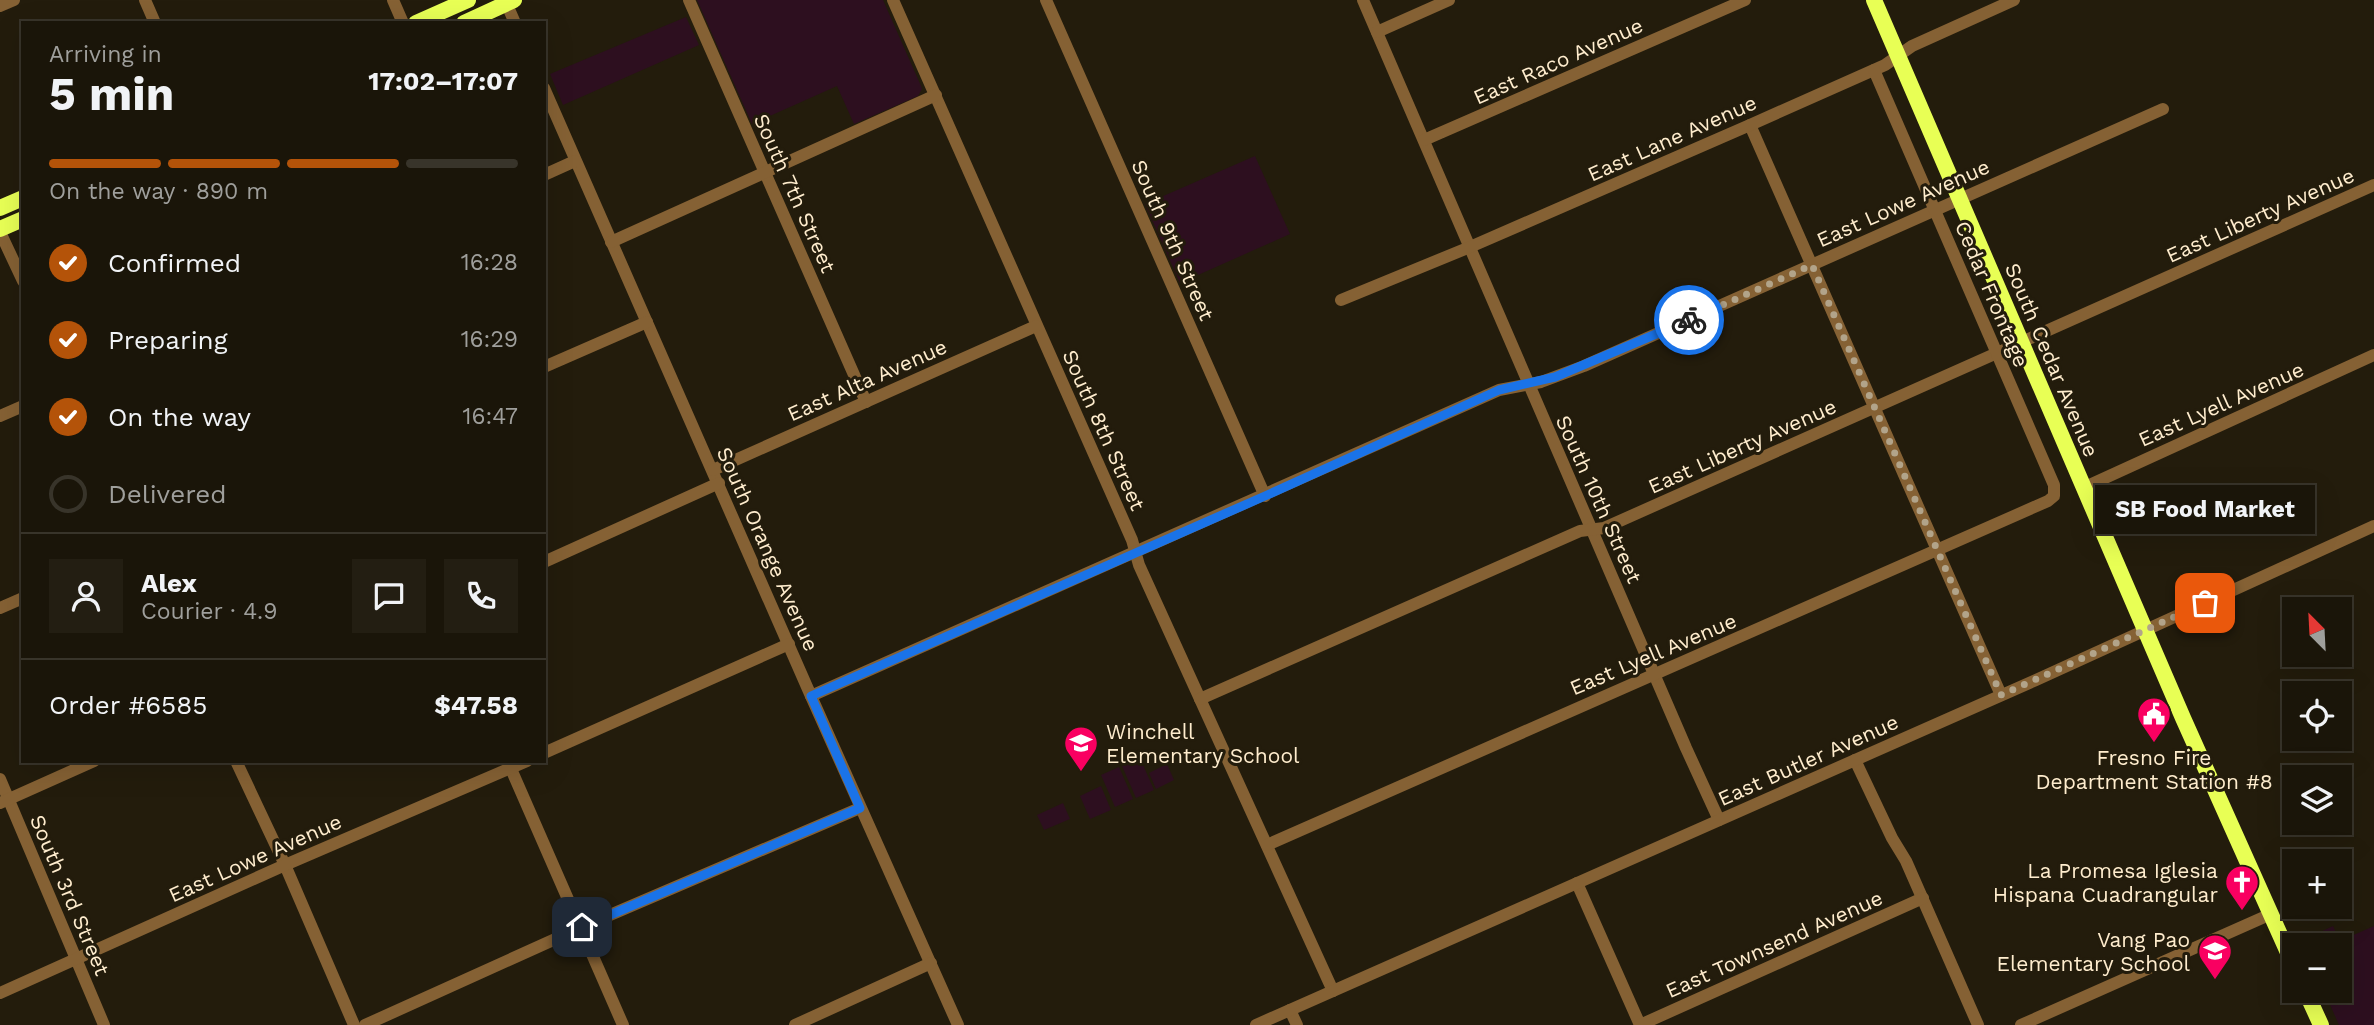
<!DOCTYPE html>
<meta charset="utf-8">
<style>
body{margin:0;font-family:"Work Sans",sans-serif;background:#231e12;color:#f1f3f6;height:100vh;display:flex;flex-direction:column;font-size:26px;white-space:nowrap}
*{box-sizing:border-box;margin:0}
p{font-size:23px;color:#9f9f9c}
.icon{flex:none;width:38px;height:38px;fill:none;stroke:currentColor;stroke-width:2;stroke-linecap:round;stroke-linejoin:round}
.map{position:relative;flex:1;overflow:hidden}
.details{position:absolute;left:21px;top:21px;width:525px;height:742px;display:flex;flex-direction:column;background:#1a1509;border-radius:0px;box-shadow:0 7px 28px #0002,0 0 0 2px #38342a}
.details>*{flex:none}
.needle{width:46px;rotate:336deg}
.buttons{position:absolute;left:2282px;top:597px;display:grid;gap:14px}
.buttons a{display:grid;place-items:center;width:70px;height:70px;border-radius:0px;background:#1a1509;box-shadow:0 7px 28px #0002,0 0 0 2px #38342a;font-size:35px}
.pin{position:absolute;display:grid;place-items:center;width:60px;height:60px;color:#fff;margin:-30px;border-radius:14px;box-shadow:0 4px 10px #0006}
.courier{position:absolute;display:grid;place-items:center;width:70px;height:70px;margin:-35px;border:5px solid #1a73e8;border-radius:50%;background:#fff;color:#222;box-shadow:0 2px 9px #0007}
.bubble{position:absolute;height:49px;border-radius:0px;background:#1a1509;box-shadow:0 7px 28px #0002,0 0 0 2px #38342a;font-size:23px;font-weight:700;line-height:49px;text-align:center}
.summary em{font-style:normal;font-weight:700}
.summary div{display:flex;flex-direction:column-reverse}
.summary{display:flex;align-items:center;justify-content:space-between;height:119px;padding:0 28px}
h1{font-size:46px;font-weight:700;line-height:52px}
.bar{display:grid;grid-template-columns:repeat(4,1fr);gap:10px 7px;align-content:center;height:84px;padding:0 28px}
.bar i{height:9px;border-radius:5px;background:#38342a}
.bar .active{background:#b45309}
.bar p{grid-column:span 4}
.line{display:flex;align-items:center;gap:18px;padding:0 28px;border-top:2px solid #38342a}
.line div{flex:1}
.round{display:grid;place-items:center;flex:none;width:74px;height:74px;border-radius:0px;background:#231e12}
ol{padding:0 28px;list-style:none}
li{display:flex;align-items:center;gap:21px;height:77px}
li p{margin-inline-start:auto}
li .icon{padding:7px;border-radius:50%;background:#b45309;color:#fff;stroke-width:4}
li:last-child{color:#9f9f9c}
li i{width:38px;height:38px;border:4px solid #38342a;border-radius:50%}
.map>svg:first-child{display:block}
.green{fill:#2d0f1f}
.lines{fill:none;stroke-linecap:round;stroke-linejoin:round}
.minor{stroke:#856134;stroke-width:12}
.major{stroke:#e8ff55;stroke-width:16}
.done{stroke:#b2a48a;stroke-width:7;stroke-dasharray:0 12.6}
.route{stroke:#1a73e8;stroke-width:9}
.labels{text-anchor:middle;dominant-baseline:central;stroke-width:6;stroke-linejoin:round;paint-order:stroke}
.street-label{font-size:21px;fill:#ffedce;stroke:#231c0c}
.poi-label{font-size:21px;fill:#ffedce;stroke:#231c0c;text-anchor:end}
</style>
<div class="map">
<svg width="2374" height="1025" viewBox="0 0 2374 1025">
<rect width="100%" height="100%" fill="#231c0c"/>
<g class="green">
<path d="M697,0H883L921,86L922,89L918,96L854,124L837,86L752,124Z"/>
<path d="M686,17L699,45L563,105L550,74Z"/>
<path d="M1255,156L1290,234L1180,283L1145,204Z"/>
<path d="M1140,758L1154,790L1136,798L1122,766Z"/>
<path d="M1167,764L1174,780L1156,789L1149,773Z"/>
<path d="M1119,767L1133,799L1115,807L1101,775Z"/>
<path d="M1101,786L1111,810L1090,819L1080,796Z"/>
<path d="M1063,803L1070,819L1044,830L1037,815Z"/>
<path d="M2333,926L2340,941L2374,926V1025H2339L2324,991L2340,990V945H2304L2303,940Z"/>
</g>
<g class="lines">
<g class="minor">
<path d="M145,0L155,23"/>
<path d="M393,0L403,23"/>
<path d="M505,0L515,23"/>
<path d="M689,0L866,402"/>
<path d="M893,0L1132,540L1139,565L1333,991"/>
<path d="M1046,0L1265,496"/>
<path d="M1363,0L1686,748L1719,820"/>
<path d="M0,6L14,0"/>
<path d="M1377,32L1449,0"/>
<path d="M544,88L811,696L958,1025"/>
<path d="M1750,125L2001,695"/>
<path d="M1424,140L1745,0"/>
<path d="M544,175L575,161"/>
<path d="M0,232L23,281"/>
<path d="M611,242L936,95"/>
<path d="M1341,300L1470,247L1750,125L1885,65L1912,46L2014,0"/>
<path d="M544,367L647,322"/>
<path d="M0,416L23,406"/>
<path d="M713,470L1036,326"/>
<path d="M2083,488L2374,355"/>
<path d="M544,562L719,483"/>
<path d="M0,608L23,598"/>
<path d="M811,696L1499,390L1541,382L1584,366L2163,109"/>
<path d="M1200,699L1580,531L1604,528L2374,185"/>
<path d="M544,753L789,644"/>
<path d="M1855,760L1892,838L1906,861L1978,1025"/>
<path d="M236,761L285,865L354,1025"/>
<path d="M508,762L623,1025"/>
<path d="M0,779L104,1025"/>
<path d="M0,803L94,761"/>
<path d="M1267,845L2048,501L2054,496V485L1874,70"/>
<path d="M1577,883L1640,1025"/>
<path d="M0,993L285,865L527,761"/>
<path d="M1290,1010L1297,1025"/>
<path d="M365,1025L582,927L860,808"/>
<path d="M795,1025L931,963"/>
<path d="M1256,1025L2036,680L2374,526"/>
<path d="M1640,1025L1923,898"/>
<path d="M2021,1025L2271,914"/>
</g>
<g class="major">
<path d="M1874,0L2183,718L2294,966"/>
<path d="M416,23L468,0"/>
<path d="M464,23L514,0"/>
<path d="M0,208L23,198"/>
<path d="M0,229L23,219"/>
<path d="M2305,990L2321,1025"/>
</g>
</g>
<g class="lines">
<path class="done" d="M1689,320L1812,265L2001,695L2205,603"/>
<path class="route" d="M582,927L860,808L811,696L1265,496L1499,390L1555,377L1689,320"/>
</g>
<defs>
<g id="civic-pin" transform="scale(1.75)"><path d="M0 17L-7.5 6A9.5 9.5 0 1 1 7.5 6Z" fill="#f90061" stroke="#231c0c"/><path d="M-.6-6.5H3V-4.5H.6V-3L4-1V1h2V6H-6V1h2V-1L-.6-3ZM-1.2 2.5V6h2.4V2.5Z" fill="#fff"/></g>
<g id="school-pin" transform="scale(1.75)"><path d="M0 17L-7.5 6A9.5 9.5 0 1 1 7.5 6Z" fill="#f90061" stroke="#231c0c"/><path d="M0-5L7-2L0 1L-7-2ZM-4 1L0 2.5L4 1V4Q0 6-4 4Z" fill="#fff"/></g>
<g id="church-pin" transform="scale(1.75)"><path d="M0 17L-7.5 6A9.5 9.5 0 1 1 7.5 6Z" fill="#f90061" stroke="#231c0c"/><path d="M-1.2-6h2.4v3.5h3.3v2.4h-3.3V6h-2.4V-.1h-3.3v-2.4h3.3Z" fill="#fff"/></g>
</defs>
<g fill-rule="evenodd">
<use href="#civic-pin" x="2154" y="714"/>
<use href="#school-pin" x="1081" y="743"/>
<use href="#church-pin" x="2242" y="882"/>
<use href="#school-pin" x="2215" y="951"/>
</g>
<g class="labels">
<g class="street-label">
<text transform="translate(1558 61) rotate(-24)">East Raco Avenue</text>
<text transform="translate(1672 138) rotate(-24)">East Lane Avenue</text>
<text transform="translate(795 193) rotate(66)">South 7th Street</text>
<text transform="translate(1903 203) rotate(-24)">East Lowe Avenue</text>
<text transform="translate(2260 215) rotate(-24)">East Liberty Avenue</text>
<text transform="translate(1173 240) rotate(66)">South 9th Street</text>
<text transform="translate(1992 294) rotate(67)">Cedar Frontage</text>
<text transform="translate(2052 360) rotate(67)">South Cedar Avenue</text>
<text transform="translate(867 380) rotate(-24)">East Alta Avenue</text>
<text transform="translate(2221 404) rotate(-24)">East Lyell Avenue</text>
<text transform="translate(1104 430) rotate(66)">South 8th Street</text>
<text transform="translate(1742 446) rotate(-24)">East Liberty Avenue</text>
<text transform="translate(1599 499) rotate(66)">South 10th Street</text>
<text transform="translate(768 549) rotate(66)">South Orange Avenue</text>
<text transform="translate(1653 654) rotate(-23)">East Lyell Avenue</text>
<text transform="translate(1808 760) rotate(-24)">East Butler Avenue</text>
<text transform="translate(255 858) rotate(-24)">East Lowe Avenue</text>
<text transform="translate(70 895) rotate(67)">South 3rd Street</text>
<text transform="translate(1774 944) rotate(-24)">East Townsend Avenue</text>
</g>
<g class="poi-label">
<text x="1106" y="731" text-anchor="start">Winchell<tspan x="1106" dy="24">Elementary School</tspan></text>
<text x="2154" y="757" text-anchor="middle">Fresno Fire<tspan x="2154" dy="24">Department Station #8</tspan></text>
<text x="2218" y="870">La Promesa Iglesia<tspan x="2218" dy="24">Hispana Cuadrangular</tspan></text>
<text x="2190" y="939">Vang Pao<tspan x="2190" dy="24">Elementary School</tspan></text>
</g>
</g>
</svg>
<div class="buttons">
<a><svg class="needle" viewBox="-14 -14 28 28"><path d="M0-13l5 13h-10z" fill="#e53935"/><path d="M0 13l5-13h-10z" fill="#9f9f9c"/></svg></a>
<a><svg class="icon" aria-label="locate" viewBox="0 0 24 24"><circle cx="12" cy="12" r="6"/><path d="M12 2v4M12 18v4M2 12h4M18 12h4"/></svg></a>
<a><svg class="icon" aria-label="layers" viewBox="0 0 24 24"><path d="M12 4l9 5-9 5-9-5zM3 14l9 5 9-5"/></svg></a>
<a>+</a>
<a>−</a>
</div>
<div class="pin" style="left:2205px;top:603px;background:#ea580c"><svg class="icon" aria-label="bag" viewBox="0 0 24 24"><path d="M5 8h14l-1 12H6zM9 8a3 3 0 0 1 6 0"/></svg></div>
<div class="pin" style="left:582px;top:927px;background:#1f2937"><svg class="icon" aria-label="home" viewBox="0 0 24 24"><path d="M3 11l9-7 9 7M6 9v11h12V9"/></svg></div>
<div class="courier" style="left:1689px;top:320px"><svg class="icon" aria-label="bike" viewBox="0 0 24 24"><circle cx="6" cy="16" r="4"/><circle cx="18" cy="16" r="4"/><path d="M6 16l4-8h5l3 8M10 8l3 8H6M13 5h3"/></svg></div>
<div class="bubble" style="left:2095px;top:485px;width:220px">SB Food Market</div>
<section class="details">
<div class="summary"><div><h1>5 min</h1><p>Arriving in</p></div><em>17:02–17:07</em></div>
<div class="bar"><i class="active"></i><i class="active"></i><i class="active"></i><i></i><p>On the way · 890 m</p></div>
<ol>
<li><svg class="icon" aria-label="check" viewBox="0 0 24 24"><path d="M5 12l5 5 9-10"/></svg>Confirmed<p>16:28</p></li>
<li><svg class="icon" aria-label="check" viewBox="0 0 24 24"><path d="M5 12l5 5 9-10"/></svg>Preparing<p>16:29</p></li>
<li><svg class="icon" aria-label="check" viewBox="0 0 24 24"><path d="M5 12l5 5 9-10"/></svg>On the way<p>16:47</p></li>
<li><i></i>Delivered</li>
</ol>
<div class="line" style="height:126px"><a class="round"><svg class="icon" aria-label="person" viewBox="0 0 24 24"><circle cx="12" cy="8" r="4"/><path d="M4 21q1-7 8-7t8 7"/></svg></a><div><b>Alex</b><p>Courier · 4.9</p></div><a class="round"><svg class="icon" aria-label="chat" viewBox="0 0 24 24"><path d="M4 5h16v11H9l-5 4z"/></svg></a><a class="round"><svg class="icon" aria-label="phone" viewBox="0 0 24 24"><path d="M5 4h4l2 5-3 2q2 4 5 5l2-3 5 2v4C11 20 4 13 5 4z"/></svg></a></div>
<div class="line" style="height:91px"><div>Order #6585</div><b>$47.58</b></div>
</section>
</div>
